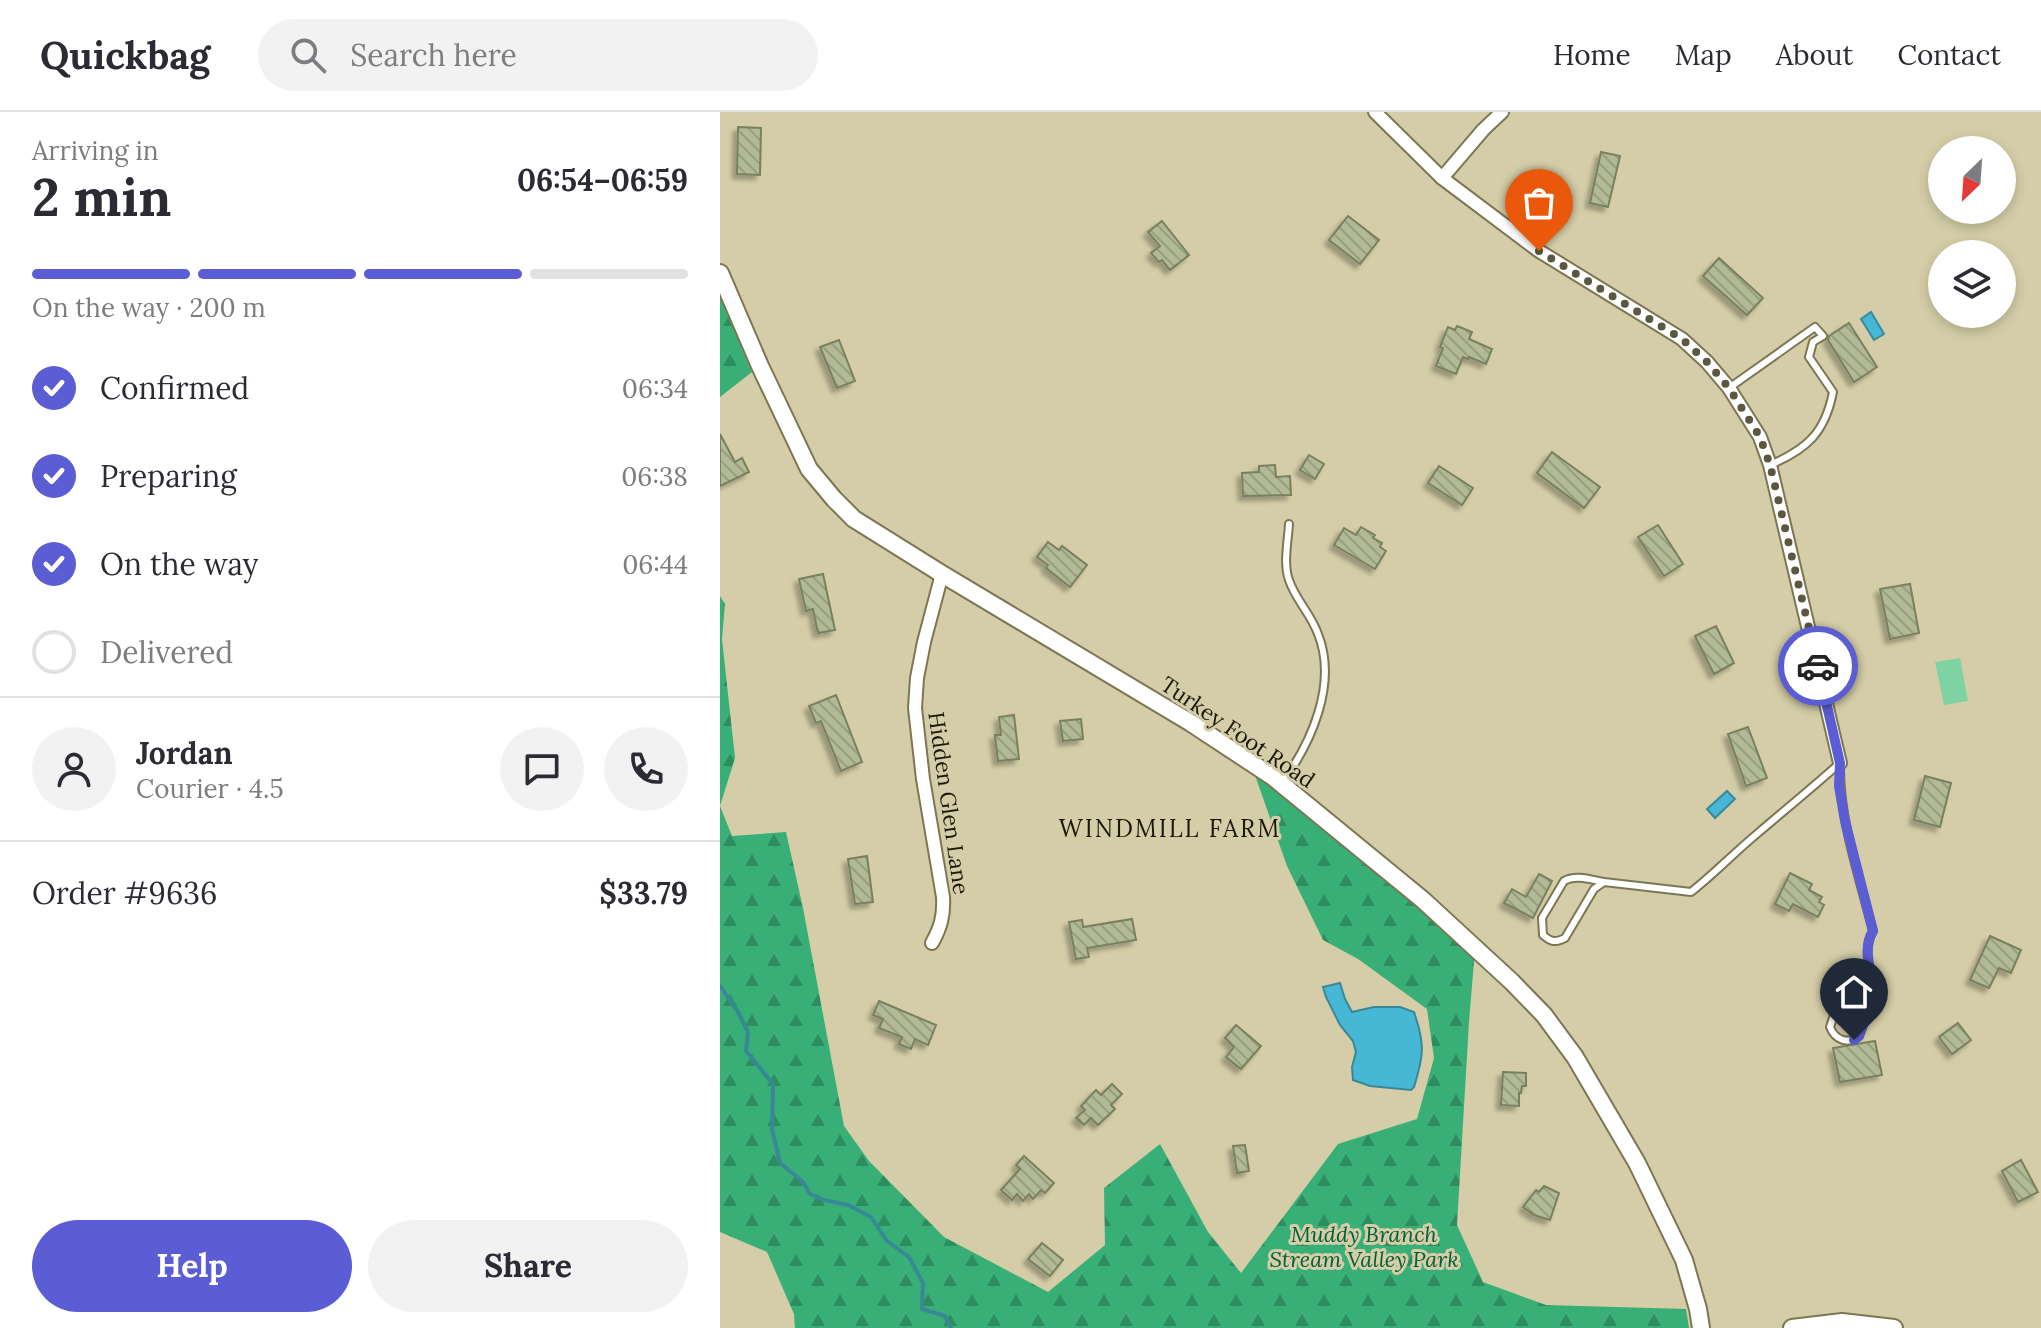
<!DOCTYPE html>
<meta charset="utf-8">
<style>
body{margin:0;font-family:Lora,serif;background:#f2f2f3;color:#2b2b33;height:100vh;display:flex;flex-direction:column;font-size:30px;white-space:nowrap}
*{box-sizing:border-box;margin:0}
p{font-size:26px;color:#7c7c81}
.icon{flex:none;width:44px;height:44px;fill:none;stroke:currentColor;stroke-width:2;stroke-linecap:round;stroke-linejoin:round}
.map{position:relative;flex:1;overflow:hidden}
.drawer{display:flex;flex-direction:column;background:#fff;width:720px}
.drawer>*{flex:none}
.needle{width:52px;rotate:205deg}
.buttons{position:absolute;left:1208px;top:24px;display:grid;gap:16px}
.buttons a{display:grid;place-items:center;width:88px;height:88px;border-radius:50%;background:#fff;box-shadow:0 4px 12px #0003;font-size:40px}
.pin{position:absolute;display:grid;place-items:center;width:68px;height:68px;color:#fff;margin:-82px -34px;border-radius:50% 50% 50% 0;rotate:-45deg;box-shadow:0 0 8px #0007}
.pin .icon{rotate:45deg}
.courier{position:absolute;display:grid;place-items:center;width:80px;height:80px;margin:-40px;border:6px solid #5b5dd4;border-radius:50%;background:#fff;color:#222;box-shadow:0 2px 10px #0007}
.summary em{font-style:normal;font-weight:800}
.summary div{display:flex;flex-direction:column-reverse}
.summary{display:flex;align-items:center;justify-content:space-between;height:136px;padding:0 32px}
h1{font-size:52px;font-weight:800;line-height:60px}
.bar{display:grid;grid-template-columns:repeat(4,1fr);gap:12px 8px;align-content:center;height:96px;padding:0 32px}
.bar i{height:10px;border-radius:6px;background:#e1e1e2}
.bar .active{background:#5b5dd4}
.bar p{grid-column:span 4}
.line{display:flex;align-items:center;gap:20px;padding:0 32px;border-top:2px solid #e1e1e2}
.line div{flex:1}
.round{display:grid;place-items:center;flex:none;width:84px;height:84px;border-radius:42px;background:#f2f2f3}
ol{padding:0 32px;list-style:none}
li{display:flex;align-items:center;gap:24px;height:88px}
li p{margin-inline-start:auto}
li .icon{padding:8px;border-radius:50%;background:#5b5dd4;color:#fff;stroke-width:4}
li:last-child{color:#7c7c81}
li i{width:44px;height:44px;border:4px solid #e1e1e2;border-radius:50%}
.button{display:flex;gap:16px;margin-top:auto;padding:16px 32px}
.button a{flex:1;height:92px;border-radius:48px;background:#5b5dd4;color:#fff;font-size:32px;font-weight:800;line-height:92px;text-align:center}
.button a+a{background:#f2f2f3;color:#2b2b33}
header{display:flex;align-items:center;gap:48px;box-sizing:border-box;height:112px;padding:0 40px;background:#fff;border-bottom:2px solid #e1e1e2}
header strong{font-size:38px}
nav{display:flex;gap:44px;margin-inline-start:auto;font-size:28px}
.search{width:560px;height:72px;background:#f2f2f3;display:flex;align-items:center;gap:20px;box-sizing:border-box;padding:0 28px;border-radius:44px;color:#7c7c81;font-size:30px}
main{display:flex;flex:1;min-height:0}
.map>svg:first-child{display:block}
.green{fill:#7fd3a3}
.forest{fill:url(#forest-firs)}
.water{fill:#46b8d5;stroke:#398898;stroke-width:2}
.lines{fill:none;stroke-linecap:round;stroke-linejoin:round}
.stream{stroke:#398898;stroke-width:4}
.building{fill:url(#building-back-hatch);stroke:#79805e;stroke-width:2;filter:url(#shadow)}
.lane-casing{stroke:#7d7653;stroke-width:10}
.street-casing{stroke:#7d7653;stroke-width:16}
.secondary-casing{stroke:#7d7653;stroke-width:20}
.lane{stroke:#fff;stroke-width:6}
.street{stroke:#fff;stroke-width:12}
.secondary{stroke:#fff;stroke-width:16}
.done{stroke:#5b5740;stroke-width:8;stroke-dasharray:0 14.4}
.route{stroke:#5b5dd4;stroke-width:10}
.labels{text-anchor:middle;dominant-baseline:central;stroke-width:6;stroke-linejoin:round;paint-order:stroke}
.street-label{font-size:22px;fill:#1a1709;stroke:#d4cda7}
.park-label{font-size:22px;font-style:italic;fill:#015f3a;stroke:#d4cda7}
.neighbourhood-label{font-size:24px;letter-spacing:2px;fill:#1a1709;stroke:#d4cda7}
</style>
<header>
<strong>Quickbag</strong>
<div class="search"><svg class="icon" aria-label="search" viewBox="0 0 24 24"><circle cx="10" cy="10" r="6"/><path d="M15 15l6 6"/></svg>Search here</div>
<nav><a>Home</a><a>Map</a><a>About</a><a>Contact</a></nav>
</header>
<main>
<section class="drawer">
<div class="summary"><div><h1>2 min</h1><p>Arriving in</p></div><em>06:54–06:59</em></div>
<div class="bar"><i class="active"></i><i class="active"></i><i class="active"></i><i></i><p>On the way · 200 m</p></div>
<ol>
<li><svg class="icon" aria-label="check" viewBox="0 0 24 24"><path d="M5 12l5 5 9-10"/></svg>Confirmed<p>06:34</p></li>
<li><svg class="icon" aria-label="check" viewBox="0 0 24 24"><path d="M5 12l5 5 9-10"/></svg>Preparing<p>06:38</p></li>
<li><svg class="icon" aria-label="check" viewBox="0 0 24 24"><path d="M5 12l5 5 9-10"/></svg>On the way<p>06:44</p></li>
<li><i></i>Delivered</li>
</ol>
<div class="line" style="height:144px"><a class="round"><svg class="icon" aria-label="person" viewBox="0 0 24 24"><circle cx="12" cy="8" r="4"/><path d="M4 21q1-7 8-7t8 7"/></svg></a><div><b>Jordan</b><p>Courier · 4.5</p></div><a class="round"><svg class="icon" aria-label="chat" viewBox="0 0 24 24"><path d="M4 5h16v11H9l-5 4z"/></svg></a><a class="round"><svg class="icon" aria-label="phone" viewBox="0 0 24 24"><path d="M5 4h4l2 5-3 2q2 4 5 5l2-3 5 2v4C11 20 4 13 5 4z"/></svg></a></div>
<div class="line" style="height:104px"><div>Order #9636</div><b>$33.79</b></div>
<div class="button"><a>Help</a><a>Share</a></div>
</section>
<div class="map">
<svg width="1321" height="1216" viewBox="0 0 1321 1216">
<defs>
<pattern id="forest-firs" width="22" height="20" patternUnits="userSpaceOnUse" patternTransform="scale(2)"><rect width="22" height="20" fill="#38af76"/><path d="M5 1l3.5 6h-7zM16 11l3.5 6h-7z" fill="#2e8d5f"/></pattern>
<pattern id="building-back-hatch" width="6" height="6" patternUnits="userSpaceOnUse" patternTransform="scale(2)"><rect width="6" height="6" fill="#b1ba95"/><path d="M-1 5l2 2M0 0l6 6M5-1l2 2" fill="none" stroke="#989f7f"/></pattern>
<filter id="shadow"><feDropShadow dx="-4.5" dy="4.5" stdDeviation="2" flood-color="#0004"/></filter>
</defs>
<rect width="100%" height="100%" fill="#d4cda7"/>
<path class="green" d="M1240,546L1248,589L1224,593L1215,550Z"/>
<g class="forest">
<path d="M0,185L32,260L0,285Z"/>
<path d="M0,484L5,492L2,527L15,646L0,694L12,724L66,720L83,796L124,1014L149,1049L224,1125L328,1180L385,1133L384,1076L440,1032L488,1120L521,1161L618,1032L697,1007L714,946L707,897L638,847L603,828L567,754L530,649L755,837L749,910L737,1113L763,1170L826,1193L966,1197L969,1216H75L74,1202L47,1140L0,1120Z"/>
</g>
<g class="water">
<path d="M1151,200L1164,222L1154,228L1141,207Z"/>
<path d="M1007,679L1015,687L995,706L987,697Z"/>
<path d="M620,871L625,887L632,900L654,895H680L694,900C705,932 704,943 694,975L691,978L650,974L633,968L632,955L636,940L633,929L620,913L606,885L603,875Z"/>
</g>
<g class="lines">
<path class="stream" d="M0,874L18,900L28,920L26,939L53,972L52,1017L60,1051L83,1070L90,1082L104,1088L128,1093L151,1105L167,1129L189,1145L203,1171L202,1197L225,1204L231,1216"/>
</g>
<g class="building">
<path d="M18,15L41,16L40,63L17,62Z"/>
<path d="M881,40L900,44L888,95L870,91Z"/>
<path d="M628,104L659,128L640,152L609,128Z"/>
<path d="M442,109L469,143L450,158L442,148L439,150L431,141L440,134L428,120Z"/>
<path d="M999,146L1043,186L1027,203L983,164Z"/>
<path d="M1129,211L1157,255L1134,270L1108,228L1109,224Z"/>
<path d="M737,214L752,220L749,227L772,237L766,252L749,245L748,247L743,245L736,262L716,254L723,236L720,235L728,215L735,218Z"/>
<path d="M119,228L135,269L117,276L100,235Z"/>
<path d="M0,322L15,350L22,346L29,360L0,374Z"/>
<path d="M832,340L880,375L864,396L817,361Z"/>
<path d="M589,343L604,352L595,367L580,358Z"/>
<path d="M555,353L556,365L570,364L571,383L523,384L522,361L539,360V354Z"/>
<path d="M719,354L753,376L742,393L708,371Z"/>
<path d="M938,413L963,452L944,464L918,425Z"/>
<path d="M641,415L655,423L653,426L662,431L660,435L666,439L655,457L614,433L624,416L636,423Z"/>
<path d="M328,430L339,438L342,434L367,453L350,475L326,456L328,453L317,445Z"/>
<path d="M103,462L115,518L98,521L93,497L86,499L79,467Z"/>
<path d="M1190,472L1199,521L1170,527L1160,477Z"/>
<path d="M996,514L1014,551L994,562L975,524Z"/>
<path d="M116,583L142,650L121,659L101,609L96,611L89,594Z"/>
<path d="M294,603L299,647L278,649L275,623H281L279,605Z"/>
<path d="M361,607L363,627L343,629L340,609Z"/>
<path d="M1028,615L1047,666L1026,674L1008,622Z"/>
<path d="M1205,664L1231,671L1220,715L1194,708Z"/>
<path d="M147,744L153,790L135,792L128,747Z"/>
<path d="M1070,761L1092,772L1089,778L1102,785L1099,790L1104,793L1098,805L1073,792L1069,799L1055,792Z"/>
<path d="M819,762L832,769L813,806L784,791L792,777L806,785Z"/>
<path d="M412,807L416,828L367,836L369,845L356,847L349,810L362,808L363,815Z"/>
<path d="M1270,824L1301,838L1291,861L1279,856L1269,876L1250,868Z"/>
<path d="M159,889L216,913L208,933L195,927L191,937L179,932L182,925L159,916L163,907L153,903Z"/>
<path d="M1238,911L1251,928L1232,942L1219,925Z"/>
<path d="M516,913L541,934L521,957L506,945L514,935L505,926Z"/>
<path d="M1155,929L1162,963L1120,970L1113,936Z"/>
<path d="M783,960L806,961V974H802L801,981H799V994L781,993Z"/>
<path d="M392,972L402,982L391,993L395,997L378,1013L371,1006L364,1013L356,1006L365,998L361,994L376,978L381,983Z"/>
<path d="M525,1033L529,1059L517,1061L513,1034Z"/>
<path d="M304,1044L334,1071L325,1081L321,1078L313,1087L309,1082L303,1089L297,1082L292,1088L281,1078L300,1057L296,1053Z"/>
<path d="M1301,1048L1318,1080L1298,1090L1282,1059Z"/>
<path d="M824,1074L839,1081L830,1108L814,1103L803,1095L816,1078L819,1080Z"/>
<path d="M322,1131L343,1148L330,1164L308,1147Z"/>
</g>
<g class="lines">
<g class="lane-casing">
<g id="lane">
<path d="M1009,276L1095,215L1103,224L1093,230L1089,245L1113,280C1105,321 1087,337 1050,353"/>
<path d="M1120,651C1119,707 1139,764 1153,819C1142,837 1151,863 1153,884L1114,903L1110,915C1115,928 1128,933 1139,924L1153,884"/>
<path d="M561,672C591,632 618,572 598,522C591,502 575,487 569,468C563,452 568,429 569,412"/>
<path d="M884,770C872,768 856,762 844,769L822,806L823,823C831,830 835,831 845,826L874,777L884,770L971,780C994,762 1015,740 1038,721C1065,698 1093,675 1120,651"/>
</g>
</g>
<g class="street-casing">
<g id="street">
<path d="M655,0L722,66L819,139L962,227L987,250L1009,276L1040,325L1050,353L1120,651"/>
<path d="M722,66L763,18L782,0"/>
<path d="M212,831C221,815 224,803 223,785L203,667L195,596L197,566L204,530L222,462"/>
</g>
</g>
<g class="secondary-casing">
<g id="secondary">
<path d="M0,161L40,254L89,357L114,387L134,407L222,462L471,611L553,665L703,788L792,870L824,903L855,945L917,1051L964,1148L978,1197L981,1216"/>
<path d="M1072,1216L1122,1210L1174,1216"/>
</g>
</g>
<use href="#lane" class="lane"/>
<use href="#street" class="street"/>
<use href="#secondary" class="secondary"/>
</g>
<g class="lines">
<path class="done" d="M819,139L962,227L987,250L1009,276L1040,325L1050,353L1098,554"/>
<path class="route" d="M1098,554L1120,651L1119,674L1125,709L1153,819C1141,838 1153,860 1153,881C1153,894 1143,911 1139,924L1134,928"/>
</g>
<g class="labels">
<g class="street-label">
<text transform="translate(518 620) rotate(34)">Turkey Foot Road</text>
<text transform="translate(229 691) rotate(82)">Hidden Glen Lane</text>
</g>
<g class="park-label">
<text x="644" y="1122">Muddy Branch<tspan x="644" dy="25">Stream Valley Park</tspan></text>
</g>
<g class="neighbourhood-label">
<text x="450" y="716">WINDMILL FARM</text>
</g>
</g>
</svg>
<div class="buttons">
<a><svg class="needle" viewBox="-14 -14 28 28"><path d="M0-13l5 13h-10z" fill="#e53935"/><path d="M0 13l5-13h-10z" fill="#7c7c81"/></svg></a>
<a><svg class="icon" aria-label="layers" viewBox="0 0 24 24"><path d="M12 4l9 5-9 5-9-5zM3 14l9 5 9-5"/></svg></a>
</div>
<div class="pin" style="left:819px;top:139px;background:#ea580c"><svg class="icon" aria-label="bag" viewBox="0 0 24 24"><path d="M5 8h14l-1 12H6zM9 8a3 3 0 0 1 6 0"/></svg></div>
<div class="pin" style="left:1134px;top:928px;background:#1f2937"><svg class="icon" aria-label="home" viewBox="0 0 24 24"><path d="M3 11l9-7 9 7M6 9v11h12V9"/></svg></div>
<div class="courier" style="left:1098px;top:554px"><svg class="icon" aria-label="car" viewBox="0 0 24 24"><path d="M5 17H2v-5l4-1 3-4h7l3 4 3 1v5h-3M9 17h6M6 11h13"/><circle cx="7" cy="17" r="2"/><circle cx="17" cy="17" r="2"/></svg></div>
</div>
</main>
